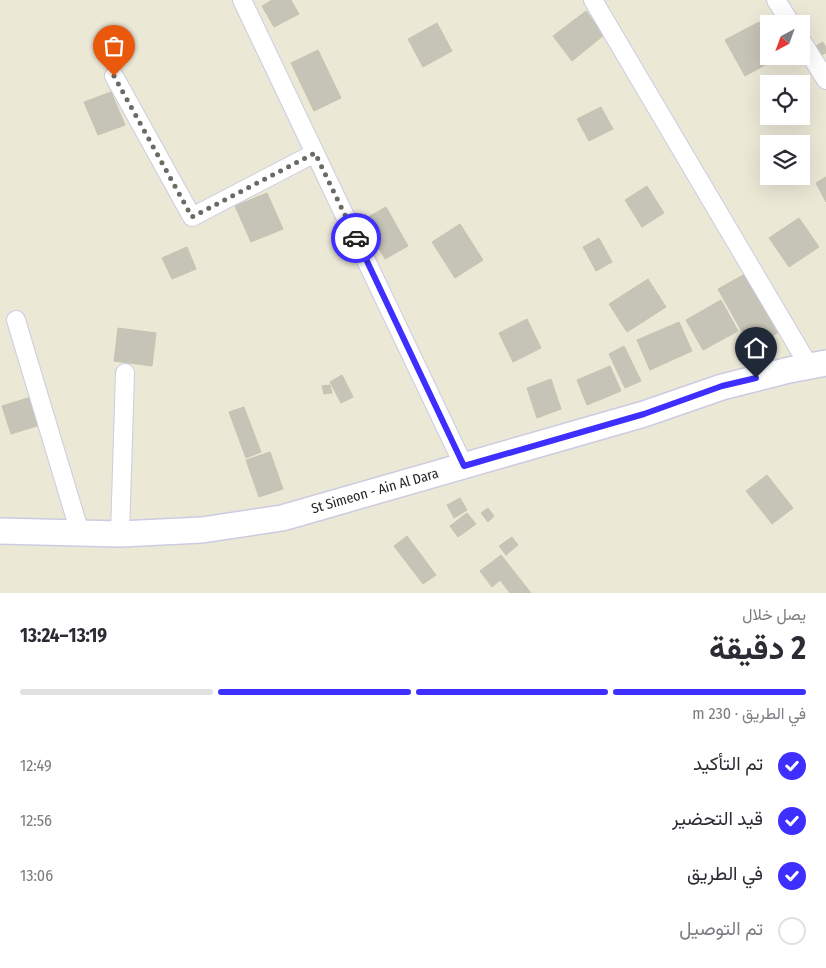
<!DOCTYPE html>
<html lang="ar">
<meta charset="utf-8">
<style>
body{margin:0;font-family:"Fira Sans Condensed",Vazirmatn,sans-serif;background:#f7f7f7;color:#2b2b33;direction:rtl;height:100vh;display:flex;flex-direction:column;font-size:19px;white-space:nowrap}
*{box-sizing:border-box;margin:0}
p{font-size:16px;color:#7c7c81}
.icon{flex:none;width:28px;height:28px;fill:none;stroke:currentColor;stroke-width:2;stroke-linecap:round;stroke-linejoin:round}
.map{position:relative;height:593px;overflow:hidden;direction:ltr}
.sheet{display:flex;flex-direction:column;background:#fff;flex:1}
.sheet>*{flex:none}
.needle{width:32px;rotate:221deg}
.controls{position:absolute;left:760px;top:15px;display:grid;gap:10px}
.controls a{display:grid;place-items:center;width:50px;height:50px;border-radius:0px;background:#fff;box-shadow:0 5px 20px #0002;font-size:25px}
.pin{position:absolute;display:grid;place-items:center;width:42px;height:42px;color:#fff;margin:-51px -21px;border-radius:50% 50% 50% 0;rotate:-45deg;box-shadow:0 0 5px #0007}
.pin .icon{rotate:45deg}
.courier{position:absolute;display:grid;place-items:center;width:50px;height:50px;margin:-25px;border:4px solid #3e2fff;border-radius:50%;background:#fff;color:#222;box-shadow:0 1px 6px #0007}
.head em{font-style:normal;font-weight:700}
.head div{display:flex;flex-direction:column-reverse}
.head{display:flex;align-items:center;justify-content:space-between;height:85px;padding:0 20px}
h1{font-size:32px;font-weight:700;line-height:38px}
.bar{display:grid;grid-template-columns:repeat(4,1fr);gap:8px 5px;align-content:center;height:60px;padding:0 20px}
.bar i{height:6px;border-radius:4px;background:#e1e1e2}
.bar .selected{background:#3e2fff}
.bar p{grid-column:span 4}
ol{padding:0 20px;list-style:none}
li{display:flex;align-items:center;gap:15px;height:55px}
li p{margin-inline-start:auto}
li .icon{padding:5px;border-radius:50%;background:#3e2fff;color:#fff;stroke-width:4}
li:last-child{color:#7c7c81}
li i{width:28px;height:28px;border:2px solid #e1e1e2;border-radius:50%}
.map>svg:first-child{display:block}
.building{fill:#c6c4b6;stroke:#c6c4b0}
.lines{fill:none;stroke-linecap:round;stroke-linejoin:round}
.street-casing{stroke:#cdcbe2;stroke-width:20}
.secondary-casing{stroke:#cdcbe2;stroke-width:28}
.street{stroke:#fff;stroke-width:18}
.secondary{stroke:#fff;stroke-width:25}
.done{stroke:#6b6a64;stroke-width:5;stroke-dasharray:0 9}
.route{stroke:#3e2fff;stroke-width:6}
.labels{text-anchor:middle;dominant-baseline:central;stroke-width:4;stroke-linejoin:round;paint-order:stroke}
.street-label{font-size:14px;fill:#262626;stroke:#fff}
</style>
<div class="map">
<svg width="826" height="593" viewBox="0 0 826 593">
<rect width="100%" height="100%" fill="#ebe8d6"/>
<g class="building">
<path d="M272,0H291L299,14L274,27L262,6Z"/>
<path d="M586,11L604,35L572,61L553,36Z"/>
<path d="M759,22L769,40V56H778V58L745,76L725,40Z"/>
<path d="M437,23L452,51L423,67L408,39Z"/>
<path d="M823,42L826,48V53L819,56L814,47Z"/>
<path d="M318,50L341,98L314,111L291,63Z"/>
<path d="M111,92L125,125L98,135L84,102Z"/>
<path d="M601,107L613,129L589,141L577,119Z"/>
<path d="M826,177V202L816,183Z"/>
<path d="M647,186L664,213L642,227L625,200Z"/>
<path d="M267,193L283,229L251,242L235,206Z"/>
<path d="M386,207L408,246L385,259L363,220Z"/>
<path d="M799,218L819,247L789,267L769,238Z"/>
<path d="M460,224L483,260L455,278L432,242Z"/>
<path d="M599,238L612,262L596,271L583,247Z"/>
<path d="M187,247L196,269L172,279L162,258Z"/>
<path d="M745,274L779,332L751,348L718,289Z"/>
<path d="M648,279L666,307L627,332L609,304Z"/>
<path d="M721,300L738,331L703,350L686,320Z"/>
<path d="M527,319L541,348L513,362L499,333Z"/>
<path d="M679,322L692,351L650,370L637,340Z"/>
<path d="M118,328L156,333L152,366L114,361Z"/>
<path d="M624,346L641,381L625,388L609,354Z"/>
<path d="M610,366L621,391L587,405L577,380Z"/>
<path d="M342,375L353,397L341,403L330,382Z"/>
<path d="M551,379L561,409L537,418L527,388Z"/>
<path d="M330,385L332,393L324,394L322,386Z"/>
<path d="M31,397L40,425L11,434L2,406Z"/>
<path d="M244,407L261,452L246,458L229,412Z"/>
<path d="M270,452L283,489L259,497L246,460Z"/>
<path d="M767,475L793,508L772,524L746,491Z"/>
<path d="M460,498L467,510L454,518L447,505Z"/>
<path d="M488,508L494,516L488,522L481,513Z"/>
<path d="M467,513L476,524L458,537L450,526Z"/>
<path d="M407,536L436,575L423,584L394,546Z"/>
<path d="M512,537L518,545L506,555L499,546Z"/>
<path d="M501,555L531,593H510L500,580L492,587L480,571Z"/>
</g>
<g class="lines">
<g class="street-casing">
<g id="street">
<path d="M242,0L464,466"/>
<path d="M593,0L809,366"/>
<path d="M776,0L791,24"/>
<path d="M801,40L826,80"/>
<path d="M114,76L192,217L315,153"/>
<path d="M16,320L80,533"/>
<path d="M120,534L125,373"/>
</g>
</g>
<g class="secondary-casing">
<path id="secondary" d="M0,531L120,534L202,530L282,518L644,414L722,387L789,370L826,363"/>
</g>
<use href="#street" class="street"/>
<use href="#secondary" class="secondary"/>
</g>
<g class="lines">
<path class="done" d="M114,76L192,217L315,153L356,238"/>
<path class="route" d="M356,238L464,466L644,414L722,386L756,378"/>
</g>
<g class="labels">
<g class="street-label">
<text transform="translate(375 491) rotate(-16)">St Simeon - Ain Al Dara</text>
</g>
</g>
</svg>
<div class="controls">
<a><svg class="needle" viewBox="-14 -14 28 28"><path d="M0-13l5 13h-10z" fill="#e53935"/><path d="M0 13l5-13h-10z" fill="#7c7c81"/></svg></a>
<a><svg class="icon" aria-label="locate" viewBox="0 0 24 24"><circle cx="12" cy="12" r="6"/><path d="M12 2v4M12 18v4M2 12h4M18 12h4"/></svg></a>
<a><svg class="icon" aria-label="layers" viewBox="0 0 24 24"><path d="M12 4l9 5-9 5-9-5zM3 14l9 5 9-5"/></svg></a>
</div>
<div class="pin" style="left:114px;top:76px;background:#ea580c"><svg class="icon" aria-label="bag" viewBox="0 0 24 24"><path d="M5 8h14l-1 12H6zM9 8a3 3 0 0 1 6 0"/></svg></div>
<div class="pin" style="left:756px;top:378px;background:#1f2937"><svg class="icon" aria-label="home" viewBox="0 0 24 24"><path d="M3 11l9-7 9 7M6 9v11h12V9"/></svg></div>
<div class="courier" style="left:356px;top:238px"><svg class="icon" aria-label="car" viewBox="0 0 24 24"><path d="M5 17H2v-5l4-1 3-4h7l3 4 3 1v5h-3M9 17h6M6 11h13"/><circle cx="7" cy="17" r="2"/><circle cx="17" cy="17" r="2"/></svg></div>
</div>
<section class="sheet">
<div class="head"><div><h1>2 دقيقة</h1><p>يصل خلال</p></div><em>13:19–13:24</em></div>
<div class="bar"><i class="selected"></i><i class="selected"></i><i class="selected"></i><i></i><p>في الطريق · 230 m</p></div>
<ol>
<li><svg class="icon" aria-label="check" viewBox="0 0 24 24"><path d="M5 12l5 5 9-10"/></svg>تم التأكيد<p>12:49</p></li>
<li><svg class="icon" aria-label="check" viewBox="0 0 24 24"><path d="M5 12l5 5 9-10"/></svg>قيد التحضير<p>12:56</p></li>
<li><svg class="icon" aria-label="check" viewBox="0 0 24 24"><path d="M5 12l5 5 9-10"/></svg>في الطريق<p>13:06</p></li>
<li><i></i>تم التوصيل</li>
</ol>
</section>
